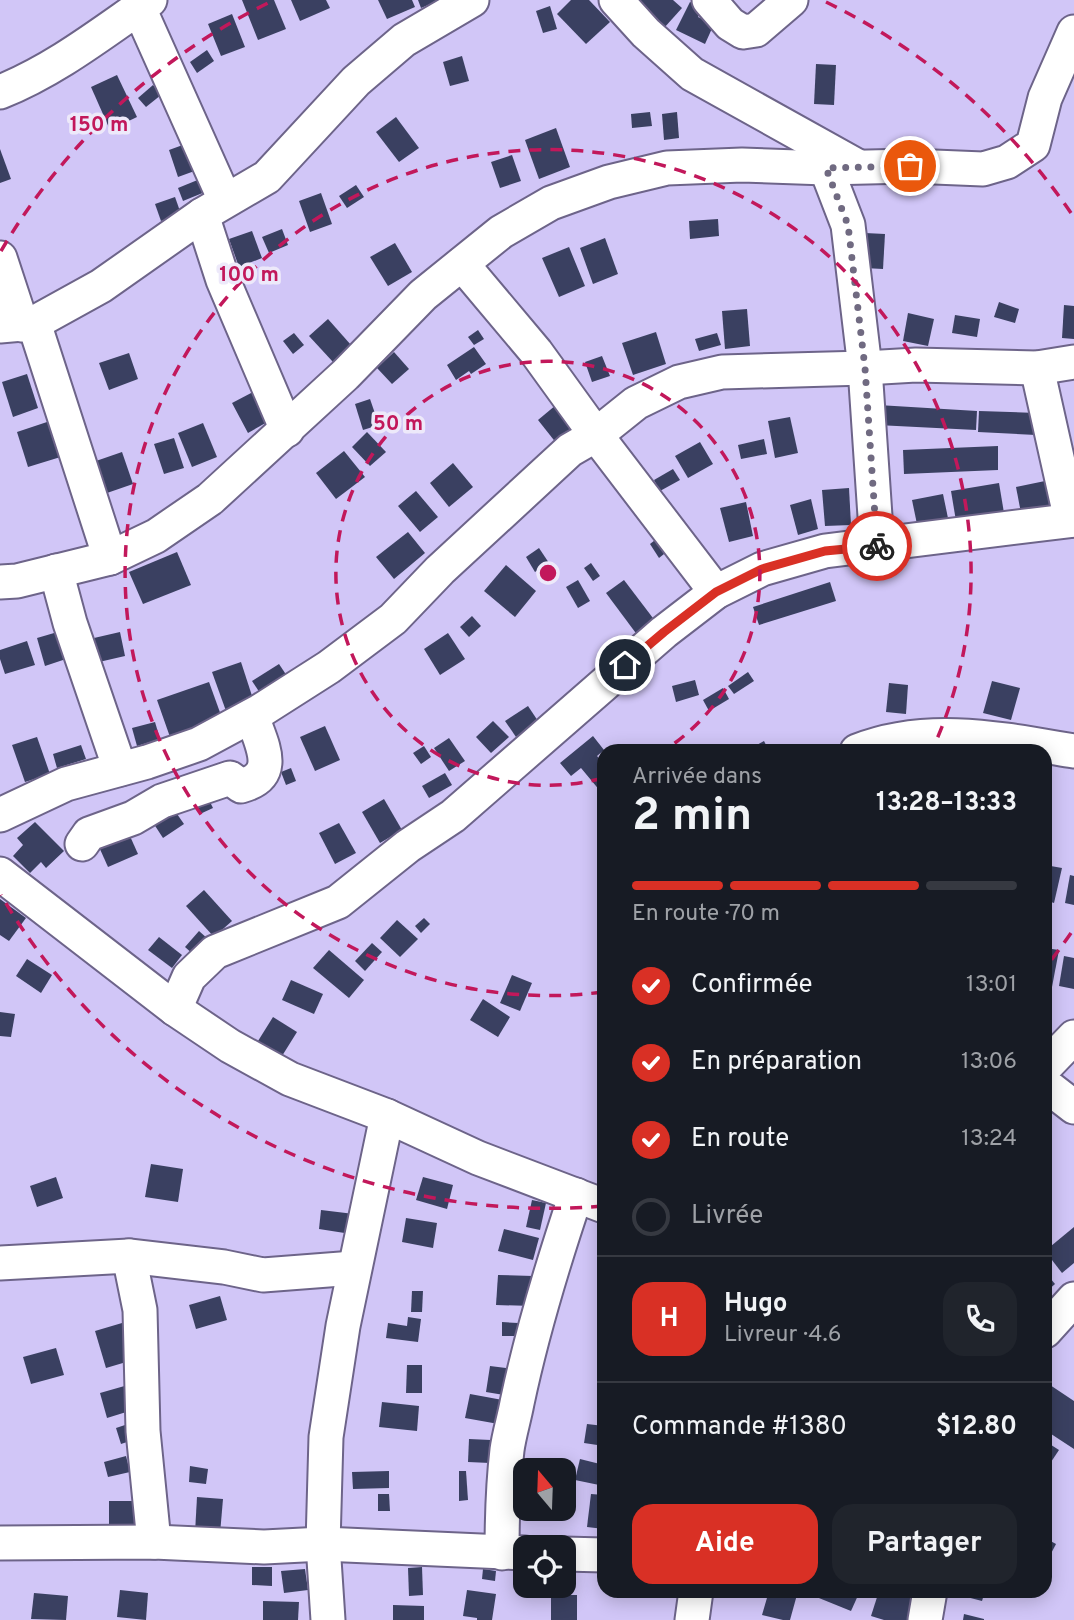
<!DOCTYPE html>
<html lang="fr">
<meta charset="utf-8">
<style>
body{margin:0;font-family:Overpass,sans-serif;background:#20242c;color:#f1f3f6;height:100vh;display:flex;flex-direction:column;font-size:26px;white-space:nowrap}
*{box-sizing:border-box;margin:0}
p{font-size:23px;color:#9ea1a6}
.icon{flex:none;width:38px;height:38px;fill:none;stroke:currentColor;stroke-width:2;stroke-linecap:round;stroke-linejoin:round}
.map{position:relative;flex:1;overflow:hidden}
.panel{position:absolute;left:597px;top:744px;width:455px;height:854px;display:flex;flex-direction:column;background:#171b24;border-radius:21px;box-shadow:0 4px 18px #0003}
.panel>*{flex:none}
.needle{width:46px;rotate:341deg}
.buttons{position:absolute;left:513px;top:1458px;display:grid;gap:14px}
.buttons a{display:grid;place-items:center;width:63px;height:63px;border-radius:14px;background:#171b24;box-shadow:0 4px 18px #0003;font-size:35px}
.pin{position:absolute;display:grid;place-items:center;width:60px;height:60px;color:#fff;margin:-30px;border:4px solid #fff;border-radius:50%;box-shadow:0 2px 7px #0007}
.courier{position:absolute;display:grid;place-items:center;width:70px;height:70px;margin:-35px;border:5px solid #d93025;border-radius:50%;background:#fff;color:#222;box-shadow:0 2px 9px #0007}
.summary em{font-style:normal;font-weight:700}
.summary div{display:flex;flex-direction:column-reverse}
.summary{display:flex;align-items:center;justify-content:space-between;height:119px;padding:0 35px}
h1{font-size:46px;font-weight:700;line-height:52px}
.bar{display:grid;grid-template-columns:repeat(4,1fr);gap:10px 7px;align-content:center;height:84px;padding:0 35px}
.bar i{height:9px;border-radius:5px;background:#363941}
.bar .active{background:#d93025}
.bar p{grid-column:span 4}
.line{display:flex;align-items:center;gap:18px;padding:0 35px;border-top:2px solid #363941}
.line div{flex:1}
.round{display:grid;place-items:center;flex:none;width:74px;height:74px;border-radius:21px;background:#20242c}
ol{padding:0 35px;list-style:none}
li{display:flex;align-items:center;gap:21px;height:77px}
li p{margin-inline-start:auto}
li .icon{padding:7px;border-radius:50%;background:#d93025;color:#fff;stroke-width:4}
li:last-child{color:#9ea1a6}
li i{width:38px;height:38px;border:4px solid #363941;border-radius:50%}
.action{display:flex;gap:14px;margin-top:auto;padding:14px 35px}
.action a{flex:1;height:80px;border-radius:21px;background:#d93025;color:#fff;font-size:28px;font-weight:700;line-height:80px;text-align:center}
.action a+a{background:#20242c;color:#f1f3f6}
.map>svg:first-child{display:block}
.green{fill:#d1c6f7;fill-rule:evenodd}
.building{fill:#3a4061}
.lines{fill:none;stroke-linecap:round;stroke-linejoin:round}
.minor-casing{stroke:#6d6489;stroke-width:37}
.minor{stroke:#fff;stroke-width:33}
.done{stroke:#706a81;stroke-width:7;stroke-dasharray:0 12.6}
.route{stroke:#d93025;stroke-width:9}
.ring{fill:none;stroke:#c2185b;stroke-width:3.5;stroke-dasharray:12 9}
.centre{fill:#c2185b;stroke:#ede9fa;stroke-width:3.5}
.ring-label{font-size:21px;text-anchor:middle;font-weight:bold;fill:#c2185b;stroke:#ede9fa;stroke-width:7;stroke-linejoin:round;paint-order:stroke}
</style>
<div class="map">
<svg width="1074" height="1620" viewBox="0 0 1074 1620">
<rect width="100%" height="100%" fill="#e1d9fb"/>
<path class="green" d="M0,0H1074V1620H0ZM604,751H1045V1591H604ZM525,1470H564V1508H525ZM525,1547H564V1586H525Z"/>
<g class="building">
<path d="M242,0H274L286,29L258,40Z"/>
<path d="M291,0H326L330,8L300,21Z"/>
<path d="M378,0H412L415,7L387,19Z"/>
<path d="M418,0H440L421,8Z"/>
<path d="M571,0H589L610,22L586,44L557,14Z"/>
<path d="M633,0H673L682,8L664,28Z"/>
<path d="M690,2L703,8L698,17L714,24L705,44L676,30Z"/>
<path d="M550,6L557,29L543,33L536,11Z"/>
<path d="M232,14L245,47L221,56L208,24Z"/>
<path d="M207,50L214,61L197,73L190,62Z"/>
<path d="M462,56L469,81L450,86L443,62Z"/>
<path d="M816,64L836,65L834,105L814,104Z"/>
<path d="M117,75L137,117L110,130L91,87Z"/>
<path d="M153,85L161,95L146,107L138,98Z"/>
<path d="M650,112L652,126L632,128L631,114Z"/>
<path d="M677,112L679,138L664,140L662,114Z"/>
<path d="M396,117L419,148L399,162L376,132Z"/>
<path d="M556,128L570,167L539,179L525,140Z"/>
<path d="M191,142L200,169L178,177L169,150Z"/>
<path d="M0,149L11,179L0,183Z"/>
<path d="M512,155L521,181L500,188L491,162Z"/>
<path d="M200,179L205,192L183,201L178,188Z"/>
<path d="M356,185L364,197L347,208L339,196Z"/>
<path d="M321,193L332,224L310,232L299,201Z"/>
<path d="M175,197L181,214L161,221L155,204Z"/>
<path d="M718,219L719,236L690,239L689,221Z"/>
<path d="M282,229L288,245L269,253L262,237Z"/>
<path d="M252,231L262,258L239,267L229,239Z"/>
<path d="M865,233L885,234L883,269L864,268Z"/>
<path d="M605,238L618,274L593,284L580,248Z"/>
<path d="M395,243L412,272L388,286L370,257Z"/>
<path d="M569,247L585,286L559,297L542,258Z"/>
<path d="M999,302L1019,309L1015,323L994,317Z"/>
<path d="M1064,305L1074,306V339L1062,338Z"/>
<path d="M747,309L750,346L725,349L722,311Z"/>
<path d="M908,313L934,319L928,346L903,341Z"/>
<path d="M955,315L980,319L977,337L952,333Z"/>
<path d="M328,319L351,345L333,362L309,336Z"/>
<path d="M478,330L484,339L474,345L468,337Z"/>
<path d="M656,332L666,364L633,375L622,343Z"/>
<path d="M294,333L304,345L293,354L283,341Z"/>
<path d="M717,333L721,345L699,351L695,339Z"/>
<path d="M474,347L486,364L471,374L469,371L456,380L447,365Z"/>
<path d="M394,352L409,369L392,384L377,368Z"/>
<path d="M129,353L138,379L109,390L99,363Z"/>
<path d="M602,356L610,376L592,382L585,362Z"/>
<path d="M27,374L38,408L13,417L2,382Z"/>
<path d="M253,392L269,421L248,433L232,403Z"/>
<path d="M370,399L379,425L363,430L355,404Z"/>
<path d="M556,405L576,429L557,444L538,420Z"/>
<path d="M878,405L977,411L976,430L877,425Z"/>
<path d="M979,411L1037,413L1036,435L978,432Z"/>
<path d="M790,417L798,453L775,458L768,421Z"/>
<path d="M56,419L67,455L28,467L17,432Z"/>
<path d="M203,423L217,457L192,467L178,433Z"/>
<path d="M367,432L386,452L370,466L352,447Z"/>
<path d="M174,438L184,468L164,474L154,444Z"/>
<path d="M764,439L767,454L741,459L738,445Z"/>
<path d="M700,442L713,464L688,478L675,456Z"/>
<path d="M998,446V470L904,474L903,450Z"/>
<path d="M344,451L365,477L336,499L316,473Z"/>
<path d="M122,452L133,484L107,493L96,461Z"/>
<path d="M453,463L473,487L449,507L430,483Z"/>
<path d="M673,469L680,480L660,491L654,480Z"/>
<path d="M1045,481L1051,506L1021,513L1016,487Z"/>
<path d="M999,483L1004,513L956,521L951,491Z"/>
<path d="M849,488L851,525L825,526L822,490Z"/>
<path d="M416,491L438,517L420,532L398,506Z"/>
<path d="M943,494L949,523L918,529L912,500Z"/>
<path d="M811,499L818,529L798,535L790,505Z"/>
<path d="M746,502L753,536L729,542L720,508Z"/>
<path d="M408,532L425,553L394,579L376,557Z"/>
<path d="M664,533L674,546L659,558L650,544Z"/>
<path d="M539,548L549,563L535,572L526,557Z"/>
<path d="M177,552L191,585L143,604L129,572Z"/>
<path d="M591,563L600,576L593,581L584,568Z"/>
<path d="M506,565L536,591L515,617L484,591Z"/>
<path d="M578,580L590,601L578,608L566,587Z"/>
<path d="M624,580L659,626L641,640L606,593Z"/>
<path d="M830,582L836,601L759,625L753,607Z"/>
<path d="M472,616L481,626L469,637L460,627Z"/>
<path d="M61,631L69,658L45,666L37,638Z"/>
<path d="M120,632L125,656L99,662L94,638Z"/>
<path d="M448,633L465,659L440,675L424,649Z"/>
<path d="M27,641L35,665L5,674L0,659V650Z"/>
<path d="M241,662L254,702L226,711L212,672Z"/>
<path d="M279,664L287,676L260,693L252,681Z"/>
<path d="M748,672L754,681L734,694L728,686Z"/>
<path d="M695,680L699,695L676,702L672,686Z"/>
<path d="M992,681L1020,688L1011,720L983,713Z"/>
<path d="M209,682L222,718L170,737L157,700Z"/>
<path d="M889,683L908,685L906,714L886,712Z"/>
<path d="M723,688L729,699L709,711L703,700Z"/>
<path d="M528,706L538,721L516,737L505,721Z"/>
<path d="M493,721L509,737L491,753L476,737Z"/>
<path d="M155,722L160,739L137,746L132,728Z"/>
<path d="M325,726L340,760L315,771L300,737Z"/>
<path d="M593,736L604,750L597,756L604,764V790L601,792L581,768L571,776L560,763Z"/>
<path d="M37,737L50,774L25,782L12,745Z"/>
<path d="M449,738L465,761L449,771L434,748Z"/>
<path d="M764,741L769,751H746Z"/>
<path d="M81,745L86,759L57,768L53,754Z"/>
<path d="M424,746L431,757L421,764L413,753Z"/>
<path d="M291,768L296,781L286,785L281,772Z"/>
<path d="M445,773L452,785L429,798L422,786Z"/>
<path d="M207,796L213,808L200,814L195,801Z"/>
<path d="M384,799L402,830L380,843L362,812Z"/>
<path d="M168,801L184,824L163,838L148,815Z"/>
<path d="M35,822L64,851L46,868L41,862L30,873L13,856L23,845L17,838Z"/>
<path d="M339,823L356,853L335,864L319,833Z"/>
<path d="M125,825L138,854L108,867L95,838Z"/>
<path d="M1045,865L1062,868L1054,903L1045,900Z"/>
<path d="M1070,875L1074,876V905L1065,903Z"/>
<path d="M204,890L232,921L214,937L186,906Z"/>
<path d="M0,899L26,918L9,941L0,935Z"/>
<path d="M424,918L430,924L421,933L415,926Z"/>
<path d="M397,920L418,939L400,957L380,938Z"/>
<path d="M199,931L208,939L194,955L185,947Z"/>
<path d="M159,937L182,955L172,968L148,950Z"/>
<path d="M372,943L382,952L365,971L355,961Z"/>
<path d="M1045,948L1059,950L1052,987L1045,986Z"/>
<path d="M329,950L364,980L349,998L313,968Z"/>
<path d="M1064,956L1074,958V989L1059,986Z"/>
<path d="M27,959L52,975L41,993L16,976Z"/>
<path d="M512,975L532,983L520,1011L500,1003Z"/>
<path d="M291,980L323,994L314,1014L282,1000Z"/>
<path d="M483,999L510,1017L498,1037L470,1020Z"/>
<path d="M0,1012L15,1014L11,1037L0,1036Z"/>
<path d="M273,1017L297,1032L282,1056L258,1041Z"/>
<path d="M151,1164L183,1169L178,1202L145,1197Z"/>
<path d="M56,1177L63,1198L37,1207L30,1186Z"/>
<path d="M423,1177L453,1185L447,1209L416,1200Z"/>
<path d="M532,1200L546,1203L540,1230L526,1227Z"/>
<path d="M321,1210L354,1214L351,1234L319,1229Z"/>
<path d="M406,1218L437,1223L433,1248L402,1242Z"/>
<path d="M1074,1227V1263L1062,1273L1045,1251Z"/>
<path d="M504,1229L539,1238L533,1260L498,1251Z"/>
<path d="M1045,1272L1055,1284L1045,1293Z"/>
<path d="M498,1275L533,1276L532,1306L496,1305Z"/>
<path d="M412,1291H423L422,1312H411Z"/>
<path d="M220,1296L227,1320L196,1329L189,1305Z"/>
<path d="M408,1317L421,1319L418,1342L386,1338L388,1323L407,1326Z"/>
<path d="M502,1322L518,1323V1336H502Z"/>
<path d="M122,1323L133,1360L106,1368L95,1331Z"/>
<path d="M56,1348L64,1375L31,1384L23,1357Z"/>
<path d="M407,1365H422V1393H406Z"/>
<path d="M490,1366L514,1369L510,1396L486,1392Z"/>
<path d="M128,1385L136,1409L107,1418L100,1393Z"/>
<path d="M1050,1385L1074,1401V1449L1045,1430V1394Z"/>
<path d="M470,1394L508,1401L504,1425L465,1418Z"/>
<path d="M382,1402L419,1406L417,1431L379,1427Z"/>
<path d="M131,1423L136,1439L121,1444L116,1428Z"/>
<path d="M587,1424L604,1426V1446L584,1443Z"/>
<path d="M469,1439L491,1440L490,1463L468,1462Z"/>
<path d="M1045,1441L1059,1450L1045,1471Z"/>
<path d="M126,1456L130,1472L108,1477L104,1462Z"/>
<path d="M580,1459L604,1465V1486L575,1480Z"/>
<path d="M190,1466L208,1469L206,1484L189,1482Z"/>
<path d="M389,1471V1488L353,1489L352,1472Z"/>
<path d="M459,1471H466L468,1500L459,1501Z"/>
<path d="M378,1494H389L390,1511H378Z"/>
<path d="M591,1494L604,1495V1529L587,1527Z"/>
<path d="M197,1497L223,1499L220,1534L195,1533Z"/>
<rect x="109" y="1501" width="33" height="25"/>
<path d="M1045,1538L1056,1544L1047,1561L1045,1560Z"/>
<path d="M252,1567H272V1586L252,1585Z"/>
<path d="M422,1567L423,1595L409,1596L408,1568Z"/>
<path d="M305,1569L308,1590L284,1593L281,1571Z"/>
<path d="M483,1569L496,1571L495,1581L482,1579Z"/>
<path d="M120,1590L148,1593L146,1620L117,1617Z"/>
<path d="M467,1590L496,1594L492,1620H477V1618L463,1616Z"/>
<path d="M769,1591H798L790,1620H783L762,1615Z"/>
<path d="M810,1591H860L851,1611L809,1594Z"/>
<path d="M879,1591H889L917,1599L911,1620H884L871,1616Z"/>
<path d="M960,1591H985L982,1601L959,1595Z"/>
<path d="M34,1593L68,1596L66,1620L31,1619Z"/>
<rect x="551" y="1595" width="26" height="25"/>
<path d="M263,1601L299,1602L298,1620H263Z"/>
<path d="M393,1605L424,1606V1620H393Z"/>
<path d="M964,1614L984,1619V1620H963Z"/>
</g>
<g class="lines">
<g class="minor-casing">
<g id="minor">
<path d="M616,0L646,33L692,74L857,166"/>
<path d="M709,0L730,24L743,32L756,30L791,0"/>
<path d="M139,8L225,200"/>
<path d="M0,92C55,70 102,33 150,0"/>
<path d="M826,168L848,225L865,368L877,546"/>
<path d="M202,215L223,280L287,430"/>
<path d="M0,258L22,325"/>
<path d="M462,264L536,352L596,435L716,592"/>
<path d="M34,323L110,558"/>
<path d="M0,326L34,323L101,286L202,215L267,177L356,81L404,40L472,0"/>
<path d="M1037,368L1071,520"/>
<path d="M56,571L70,623L120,769"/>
<path d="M0,582L17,581L110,558L156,536L210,499L345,375L423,295L501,232L551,203L609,182L667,168L742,165L826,168L910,166L983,169L1007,162L1033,145L1045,98L1074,32"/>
<path d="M857,751C928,723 1002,739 1074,751"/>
<path d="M0,815L66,784L147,762L199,744L260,711L329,667L393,619L440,570L570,450L596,435L636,403L679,382L722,372L865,368L916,365L1037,368L1074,362"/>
<path d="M82,844L89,834L133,818L162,801L230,778L241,786C281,775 261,744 252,716"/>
<path d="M0,874L175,1009L230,1046L290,1079L387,1116L478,1158L604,1206"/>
<path d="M175,1009L189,977L215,952L338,902L408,846L453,816L664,632L716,592L762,569L825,551L1074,520"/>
<path d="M1045,1067L1074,1037"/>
<path d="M1045,1086L1052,1090L1074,1107"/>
<path d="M129,1256L140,1310L143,1431L154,1542"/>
<path d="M0,1263L129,1256L224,1267L263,1275L354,1268"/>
<path d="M1045,1331L1074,1299"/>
<path d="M0,1543L154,1542L264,1547L323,1544L525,1553"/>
<path d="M502,1553C502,1519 503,1484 507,1450C509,1435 514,1419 517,1403C532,1332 553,1263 576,1195"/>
<path d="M564,1554L604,1555"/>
<path d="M328,1620L323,1544L326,1437L343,1326L387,1116"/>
<path d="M692,1620L696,1591"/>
<path d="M925,1620L930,1591"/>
</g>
</g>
<use href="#minor" class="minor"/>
</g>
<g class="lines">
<path class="done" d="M877,546L865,368L848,225L826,168L910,166"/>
<path class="route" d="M625,665L664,632L716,592L762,569L825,551L877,546"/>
</g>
<g class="ring">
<path d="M603 778A212 212 0 1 1 665 750"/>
<path d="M603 992A423 423 0 1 1 933 748"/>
<path d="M1071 933A635 635 0 0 1 1045 968M603 1206A635 635 0 0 1 1 895M1 251A635 635 0 0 1 270 2M826 2A635 635 0 0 1 1071 213"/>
</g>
<circle cx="548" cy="573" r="10" class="centre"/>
<g class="ring-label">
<text x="99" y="131">150 m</text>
<text x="249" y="281">100 m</text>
<text x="398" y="430">50 m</text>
</g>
</svg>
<div class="buttons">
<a><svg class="needle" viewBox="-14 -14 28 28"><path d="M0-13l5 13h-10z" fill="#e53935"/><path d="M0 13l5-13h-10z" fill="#9ea1a6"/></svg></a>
<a><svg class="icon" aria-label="locate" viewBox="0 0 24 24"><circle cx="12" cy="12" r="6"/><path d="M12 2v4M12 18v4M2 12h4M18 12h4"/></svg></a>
</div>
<div class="pin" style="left:910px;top:166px;background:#ea580c"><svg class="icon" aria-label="bag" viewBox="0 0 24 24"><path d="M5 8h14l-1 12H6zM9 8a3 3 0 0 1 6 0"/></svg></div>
<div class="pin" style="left:625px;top:665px;background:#1f2937"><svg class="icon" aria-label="home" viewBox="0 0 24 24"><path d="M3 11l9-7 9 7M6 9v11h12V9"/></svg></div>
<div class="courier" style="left:877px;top:546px"><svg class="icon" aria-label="bike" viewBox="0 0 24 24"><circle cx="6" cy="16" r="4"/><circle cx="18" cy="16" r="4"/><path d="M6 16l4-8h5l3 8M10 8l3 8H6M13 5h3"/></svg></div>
<section class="panel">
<div class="summary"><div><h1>2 min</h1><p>Arrivée dans</p></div><em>13:28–13:33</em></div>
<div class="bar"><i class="active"></i><i class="active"></i><i class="active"></i><i></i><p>En route · 70 m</p></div>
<ol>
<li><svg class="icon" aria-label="check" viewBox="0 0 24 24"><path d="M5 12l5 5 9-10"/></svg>Confirmée<p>13:01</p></li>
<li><svg class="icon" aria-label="check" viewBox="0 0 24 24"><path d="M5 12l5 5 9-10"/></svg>En préparation<p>13:06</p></li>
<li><svg class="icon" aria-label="check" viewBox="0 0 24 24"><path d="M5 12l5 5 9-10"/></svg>En route<p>13:24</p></li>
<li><i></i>Livrée</li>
</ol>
<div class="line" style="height:126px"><b class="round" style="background:#d93025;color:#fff">H</b><div><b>Hugo</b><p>Livreur · 4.6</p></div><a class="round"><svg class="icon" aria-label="phone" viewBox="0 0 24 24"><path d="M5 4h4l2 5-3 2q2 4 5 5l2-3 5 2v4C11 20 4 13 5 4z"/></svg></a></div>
<div class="line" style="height:91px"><div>Commande #1380</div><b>$12.80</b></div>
<div class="action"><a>Aide</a><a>Partager</a></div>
</section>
</div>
